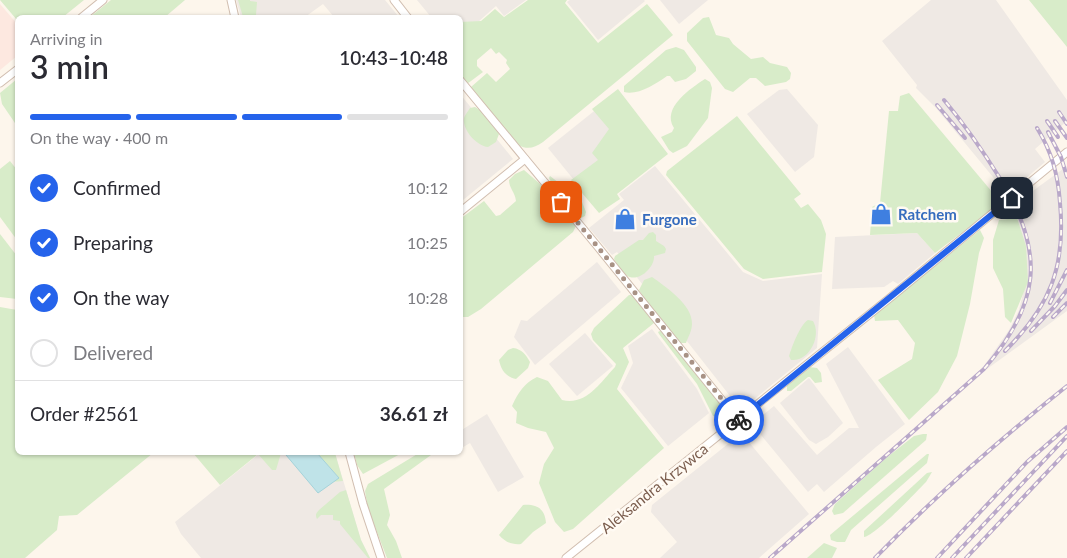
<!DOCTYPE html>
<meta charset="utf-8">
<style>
body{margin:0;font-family:Lato,sans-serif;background:#f7f7f7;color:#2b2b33;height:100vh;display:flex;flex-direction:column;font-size:19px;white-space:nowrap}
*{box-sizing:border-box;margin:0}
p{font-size:16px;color:#7c7c81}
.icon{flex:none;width:28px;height:28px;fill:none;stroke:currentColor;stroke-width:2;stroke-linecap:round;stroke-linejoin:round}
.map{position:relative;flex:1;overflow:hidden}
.side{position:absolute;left:15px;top:15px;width:448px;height:440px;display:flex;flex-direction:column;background:#fff;border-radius:8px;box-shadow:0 1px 4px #0004}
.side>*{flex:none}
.pin{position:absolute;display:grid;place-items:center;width:42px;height:42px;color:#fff;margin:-21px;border-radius:10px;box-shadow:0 2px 8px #0006}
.courier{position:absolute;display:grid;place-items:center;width:50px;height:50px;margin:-25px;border:4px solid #2563eb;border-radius:50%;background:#fff;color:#222;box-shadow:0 1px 6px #0007}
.headline em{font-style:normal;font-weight:600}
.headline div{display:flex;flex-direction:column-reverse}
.headline{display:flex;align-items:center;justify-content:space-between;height:85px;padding:0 15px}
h1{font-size:32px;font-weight:600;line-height:38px}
.bar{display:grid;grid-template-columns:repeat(4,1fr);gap:8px 5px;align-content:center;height:60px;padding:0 15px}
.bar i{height:6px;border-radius:4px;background:#e1e1e2}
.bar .current{background:#2563eb}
.bar p{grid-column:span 4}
.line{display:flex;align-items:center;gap:12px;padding:0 15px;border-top:1px solid #e1e1e2}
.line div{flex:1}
ol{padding:0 15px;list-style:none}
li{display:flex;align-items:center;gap:15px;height:55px}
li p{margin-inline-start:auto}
li .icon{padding:5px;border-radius:50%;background:#2563eb;color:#fff;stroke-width:4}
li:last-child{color:#7c7c81}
li i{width:28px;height:28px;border:2px solid #e1e1e2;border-radius:50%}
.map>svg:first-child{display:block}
.commercial{fill:#fde8e0}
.industrial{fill:#efe9e4}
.green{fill:#d8ecc9}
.water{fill:#bfe3e8;stroke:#a5d3da}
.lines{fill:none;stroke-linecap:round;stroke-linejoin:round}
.minor-casing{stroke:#d1beb0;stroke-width:9}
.minor{stroke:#fff;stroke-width:7}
.rail-casing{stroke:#b9a8c9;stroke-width:4}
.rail{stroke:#fffaf3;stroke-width:2;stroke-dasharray:5.5;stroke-linecap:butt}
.done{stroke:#a89285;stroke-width:5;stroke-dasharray:0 9}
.route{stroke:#2563eb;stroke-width:6}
.labels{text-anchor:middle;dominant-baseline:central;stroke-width:5;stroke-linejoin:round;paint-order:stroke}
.shop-label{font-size:15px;font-weight:bold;fill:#366cbe;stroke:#fffaf3;text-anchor:start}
.street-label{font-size:15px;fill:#7a5c4d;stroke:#fffaf3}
</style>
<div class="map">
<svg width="1067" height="558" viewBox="0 0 1067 558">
<rect width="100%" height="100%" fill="#fdf6ec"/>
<path class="commercial" d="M0,4L18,25L17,56L0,70Z"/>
<g class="industrial">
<path d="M236,0H385L399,17H334L323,4L305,17H241Z"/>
<path d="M417,0H526L504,16L496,6L460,38V18L431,17Z"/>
<path d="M570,0H644L645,1L598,40L567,2Z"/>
<path d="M660,0H708L679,24Z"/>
<path d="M931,0H996L1067,100V121L1035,149L1045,162L1007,194L936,108L916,88L917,85L882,41Z"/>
<path d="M787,89L818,125L814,157L795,172L747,114L779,90Z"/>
<path d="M618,92L596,207L548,148Z"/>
<path d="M460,94L513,159L463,200L460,196Z"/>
<path d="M655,166L743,272L763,281L822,274L817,348L741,410L617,252L612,255L589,228L624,200L619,194Z"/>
<path d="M1067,166V311L987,369L984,366L1009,330L1019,310L1026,281L1020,230L1011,207Z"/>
<path d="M917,233L935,253L898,284L893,281L884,287L832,289L835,237Z"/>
<path d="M597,262L621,292L535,365L514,337L521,320L527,321Z"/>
<path d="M652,329L697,389L709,413L668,446L621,388L633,363L628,346Z"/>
<path d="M585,333L613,366L577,396L549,364Z"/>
<path d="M848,347L905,424L876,447L824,492L817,484L808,492L752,424L774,406L817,455L849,428H859L826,364Z"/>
<path d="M809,378L843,423L828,437L816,444L809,440L780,403Z"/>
<path d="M487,414L524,477L498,492L470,443L460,449V431Z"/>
<path d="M734,439L748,441L809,514L759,558H660L677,542L651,512L652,505Z"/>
<path d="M260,453H335L361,540L370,558H201L181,534L175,522Z"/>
</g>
<g class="green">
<path d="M0,0H84L63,17L18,18L17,20Z"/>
<path d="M111,0H185L165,17H90Z"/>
<path d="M238,0H250V1L257,2L256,15L259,17H243Z"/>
<path d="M528,0H567L565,3L598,43L647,4L673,35L543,142C534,148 528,150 518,145L471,87L487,73L496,82L510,69L506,63L507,60L499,52L496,54L491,48L477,60V66L483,72L467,84L460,75V22L481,21L495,9L504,17Z"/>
<path d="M1029,0H1067V47L1063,42Z"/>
<path d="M709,17L716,35L729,38L733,44L751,59L763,57L770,63L787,67L791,73L790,79L786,82L765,86L756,78H750L733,92L725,89L687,41V33L703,18Z"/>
<path d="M676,47L684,50L696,67V71L686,79L675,82L670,76H667C656,84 637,96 624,92V86L666,50Z"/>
<path d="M17,79V126L2,104L0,93Z"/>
<path d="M705,79L710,82L712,88L708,118L687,146L673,153L669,150L661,137L672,132L674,128C661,108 691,88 705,79Z"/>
<path d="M618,89L668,154L617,194L620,199L599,213L571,180L598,160L592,153L609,129L592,109Z"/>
<path d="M909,93L993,193L995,200L993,209L935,253L917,233L870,235L872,207L880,203L889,111H898L900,96Z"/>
<path d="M475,107C485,112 494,123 499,134L496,142L488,147C477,146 462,130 464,118C465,115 468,111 470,108Z"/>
<path d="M737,116L801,194L794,199L801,208L808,204L821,220L826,234L822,272L763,279L744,269L666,175L667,171Z"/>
<path d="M10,161L17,170V240L0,217V169Z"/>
<path d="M524,170L539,183L576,226L573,232L481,309L468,317H463L460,314V219L484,201L496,216L500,215L516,201C515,192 509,188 509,180L515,174Z"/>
<path d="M550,176L563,186L572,189L582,202L586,212L585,216L579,219L553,186L549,178Z"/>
<path d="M1017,218L1026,246L1028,282L1011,323L1005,317L1003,289L993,268V240L999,220Z"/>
<path d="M980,230L984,238L979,253L970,304L957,356L938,392L909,420L878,380L912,359L915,343L898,320L875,321L874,315Z"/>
<path d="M653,232L656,235V241L664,246L666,249L665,253L654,256C655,267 638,284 626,275C621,271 617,264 614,259L615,256L639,240H643L649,233Z"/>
<path d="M0,234L17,256V299L0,297Z"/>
<path d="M652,277C666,287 693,305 692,324C692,331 688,337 686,343H681L646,301L639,290L644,280Z"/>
<path d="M629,295H634L654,318V323L623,348L629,362L617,389L664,448L573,529L564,532L555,522L539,483L544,464L554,448L546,432L528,428L516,423L517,412L512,406C518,393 524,383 537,377L548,381L562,400C586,406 600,383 615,367L616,364L593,340L591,334L594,328Z"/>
<path d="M0,307L17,310L18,452L153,453L77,515L59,516L57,530L25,558H0Z"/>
<path d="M808,320L813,321C822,336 809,362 791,360L789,356C792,346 800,325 808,320Z"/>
<path d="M662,330L724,407L725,414L717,417L713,416L697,384L659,334L658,332Z"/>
<path d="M513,348C522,349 526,355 530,362L528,368L516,379C506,377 501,370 499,360L508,350Z"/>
<path d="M809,367L817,368L821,373L822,382L815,383L810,377H808L791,391H787V385Z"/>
<path d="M923,434H927L926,440L843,513L834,515L832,511L835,504L886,458L914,436Z"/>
<path d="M193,453H281L276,470H272L258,454L220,485Z"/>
<path d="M317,453H335L343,481L332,482L338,477Z"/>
<path d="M354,453V452L402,453L363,474L357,465Z"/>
<path d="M419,453H432L431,455L384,489L390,515L387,525L396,541L402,558H387L368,509L365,491L368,484Z"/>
<path d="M927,454H929L927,463L851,530L845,542H837L831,540L830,535Z"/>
<path d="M932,472L926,482C916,492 875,536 864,537V531L927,473Z"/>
<path d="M346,490L361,540L370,558H368L340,524V521L333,520V515H321L317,519C315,515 316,513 319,510L340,492Z"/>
<path d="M523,505C536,504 545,508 546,523L533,532L521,544C512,545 505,542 499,535Z"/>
<path d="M824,543L837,548L832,558H807Z"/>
</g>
<path class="water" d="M290,453H317L339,478L318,493L286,455Z"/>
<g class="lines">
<g class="minor-casing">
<g id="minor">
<path d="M231,0L235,18"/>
<path d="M394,0L408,18"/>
<path d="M81,18L103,0"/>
<path d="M460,80L598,247L738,420"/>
<path d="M0,83L18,69"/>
<path d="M460,212L525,159"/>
<path d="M349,452L363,504L381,558"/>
<path d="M566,558L891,297L1067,152"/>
</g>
</g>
<use href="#minor" class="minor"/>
<g class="rail-casing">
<g id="rail">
<path d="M937,105L965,138"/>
<path d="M1059,112L1067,124"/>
<path d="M1047,121L1058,137"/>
<path d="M1055,121L1067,138"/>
<path d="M1048,132L1061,157L1067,177"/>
<path d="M1050,303L1067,270"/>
<path d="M1053,317L1067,303"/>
<path d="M1031,331L1055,306L1067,290"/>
<path d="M1005,351C1050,306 1066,267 1060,203C1058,175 1052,152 1037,128"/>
<path d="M770,558L984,369C1040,304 1046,254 1001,180C983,151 965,125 944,100"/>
<path d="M875,558C935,496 999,440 1067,386"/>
<path d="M937,558L1027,462L1067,427"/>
<path d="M952,558L1067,436"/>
<path d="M966,558L1067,451"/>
</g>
</g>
<use href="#rail" class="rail"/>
</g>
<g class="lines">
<path class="done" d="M561,202L739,420"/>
<path class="route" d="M739,420L1012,198"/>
</g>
<defs>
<g id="shop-bare" transform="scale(1.725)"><path d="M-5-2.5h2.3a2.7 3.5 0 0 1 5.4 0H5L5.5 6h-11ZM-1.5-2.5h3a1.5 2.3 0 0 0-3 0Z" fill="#3f7fe0" stroke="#fffaf3" stroke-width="2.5" paint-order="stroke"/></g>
</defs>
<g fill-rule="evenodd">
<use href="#shop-bare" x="881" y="214"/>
<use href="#shop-bare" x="625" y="219"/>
</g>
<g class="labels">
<g class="shop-label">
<text x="898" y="214">Ratchem</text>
<text x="642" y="219">Furgone</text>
</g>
<g class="street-label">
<text transform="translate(654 488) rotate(-39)">Aleksandra Krzywca</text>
</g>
</g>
</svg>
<div class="pin" style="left:561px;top:202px;background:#ea580c"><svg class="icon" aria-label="bag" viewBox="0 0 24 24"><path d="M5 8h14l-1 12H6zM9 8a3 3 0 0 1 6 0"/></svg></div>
<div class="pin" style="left:1012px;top:198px;background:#1f2937"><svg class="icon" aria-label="home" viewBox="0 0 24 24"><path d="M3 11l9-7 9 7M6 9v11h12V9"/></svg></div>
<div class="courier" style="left:739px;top:420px"><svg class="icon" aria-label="bike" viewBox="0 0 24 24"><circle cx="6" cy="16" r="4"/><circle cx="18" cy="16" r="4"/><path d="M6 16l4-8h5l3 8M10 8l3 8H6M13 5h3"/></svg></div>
<section class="side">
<div class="headline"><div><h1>3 min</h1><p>Arriving in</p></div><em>10:43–10:48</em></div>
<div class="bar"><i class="current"></i><i class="current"></i><i class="current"></i><i></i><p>On the way · 400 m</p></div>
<ol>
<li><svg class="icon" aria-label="check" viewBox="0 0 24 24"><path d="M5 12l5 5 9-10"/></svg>Confirmed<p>10:12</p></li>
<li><svg class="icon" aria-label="check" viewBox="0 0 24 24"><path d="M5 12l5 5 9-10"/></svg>Preparing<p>10:25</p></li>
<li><svg class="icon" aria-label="check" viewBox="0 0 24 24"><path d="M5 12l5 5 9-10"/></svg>On the way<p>10:28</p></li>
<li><i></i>Delivered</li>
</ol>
<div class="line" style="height:65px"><div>Order #2561</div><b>36.61 zł</b></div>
</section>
</div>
